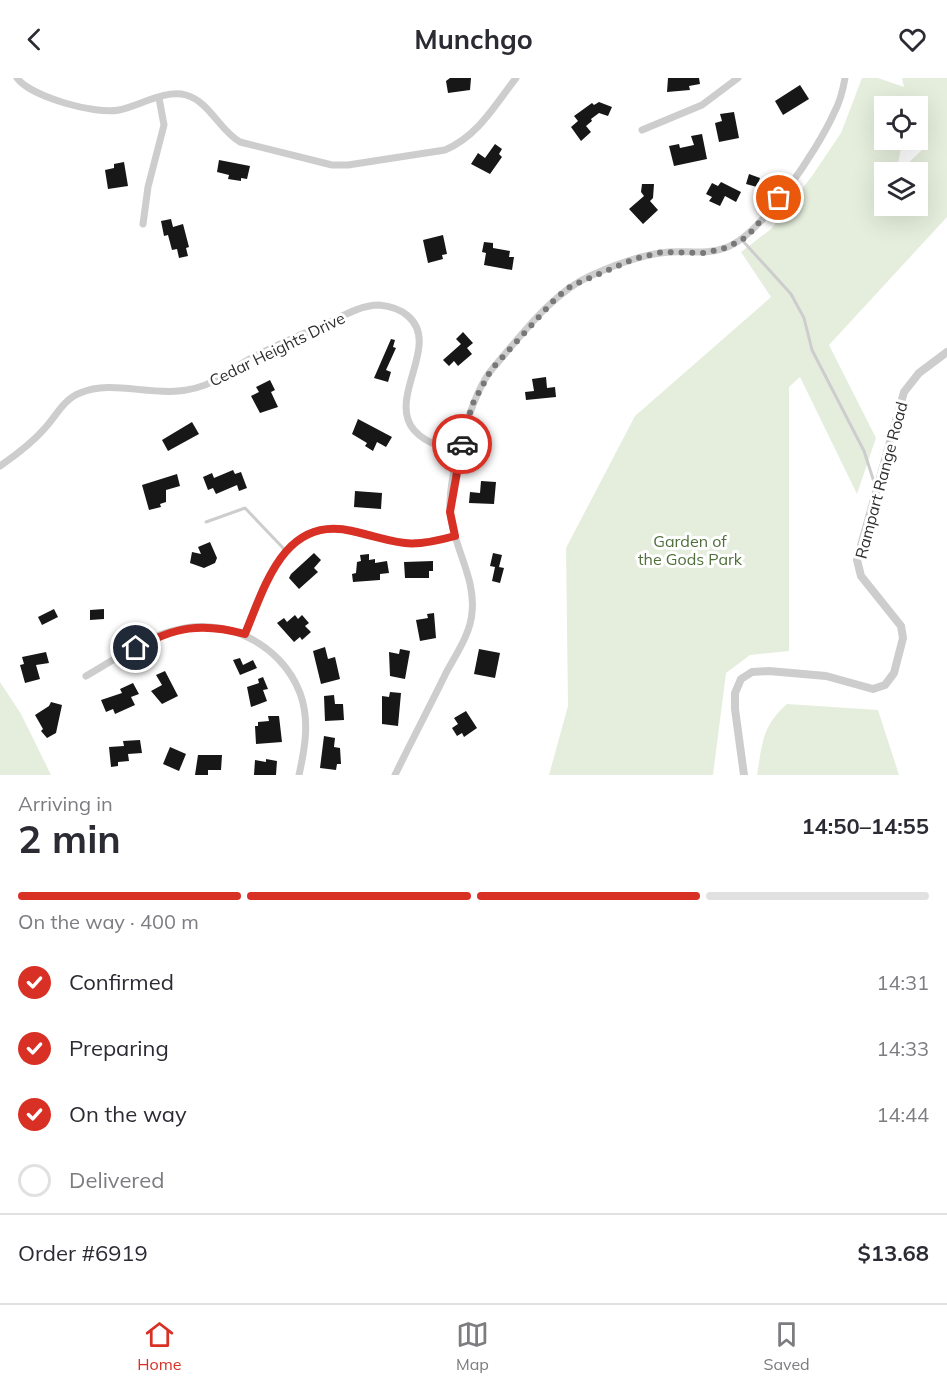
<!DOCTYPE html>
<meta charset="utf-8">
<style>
body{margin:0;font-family:Mulish,sans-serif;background:#f2f2f3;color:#2b2b33;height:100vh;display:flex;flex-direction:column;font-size:22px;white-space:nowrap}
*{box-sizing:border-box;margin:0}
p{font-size:20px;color:#7c7c81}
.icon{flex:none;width:33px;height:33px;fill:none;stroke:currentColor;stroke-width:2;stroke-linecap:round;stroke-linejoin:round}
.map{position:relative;height:697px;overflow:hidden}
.panel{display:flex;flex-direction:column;background:#fff;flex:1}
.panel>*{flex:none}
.controls{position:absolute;left:874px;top:18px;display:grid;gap:12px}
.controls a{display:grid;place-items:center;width:54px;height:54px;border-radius:0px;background:#fff;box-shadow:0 6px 24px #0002;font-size:30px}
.pin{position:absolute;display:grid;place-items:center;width:51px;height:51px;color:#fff;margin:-26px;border:3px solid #fff;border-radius:50%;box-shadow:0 2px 6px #0007}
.courier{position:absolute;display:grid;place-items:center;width:60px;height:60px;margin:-30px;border:4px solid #d93025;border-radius:50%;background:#fff;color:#222;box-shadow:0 2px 8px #0007}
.overview em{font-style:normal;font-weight:700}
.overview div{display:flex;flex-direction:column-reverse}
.overview{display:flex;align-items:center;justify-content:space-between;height:102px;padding:0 18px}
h1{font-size:39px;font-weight:700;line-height:45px}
.bar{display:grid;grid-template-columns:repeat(4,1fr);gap:9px 6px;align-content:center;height:72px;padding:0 18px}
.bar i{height:8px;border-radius:4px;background:#e1e1e2}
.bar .active{background:#d93025}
.bar p{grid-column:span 4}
.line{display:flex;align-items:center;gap:15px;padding:0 18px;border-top:2px solid #e1e1e2}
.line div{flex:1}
ol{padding:0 18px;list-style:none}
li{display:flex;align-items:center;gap:18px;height:66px}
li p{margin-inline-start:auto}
li .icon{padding:6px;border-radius:50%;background:#d93025;color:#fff;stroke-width:4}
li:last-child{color:#7c7c81}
li i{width:33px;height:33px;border:3px solid #e1e1e2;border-radius:50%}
header{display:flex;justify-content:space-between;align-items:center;height:78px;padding:0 18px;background:#fff;font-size:27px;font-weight:700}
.tab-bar{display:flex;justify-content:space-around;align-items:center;height:84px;border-top:2px solid #e1e1e2;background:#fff;font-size:16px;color:#7c7c81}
.tab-bar a{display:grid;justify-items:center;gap:3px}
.tab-bar .active{color:#d93025}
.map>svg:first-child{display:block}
.green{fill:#e5eedd;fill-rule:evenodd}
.building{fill:#171717}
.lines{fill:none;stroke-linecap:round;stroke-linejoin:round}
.service{stroke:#cdcdcd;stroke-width:3}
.minor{stroke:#cdcdcd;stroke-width:7}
.tertiary{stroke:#cdcdcd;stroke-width:8}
.done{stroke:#787878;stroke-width:6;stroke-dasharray:0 10.8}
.route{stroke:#d93025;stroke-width:8}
.labels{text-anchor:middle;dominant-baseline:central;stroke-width:6;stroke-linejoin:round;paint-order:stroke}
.street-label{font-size:16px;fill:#303030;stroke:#fff}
.park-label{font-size:16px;fill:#4f6f3a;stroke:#fff}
</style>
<header><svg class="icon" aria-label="back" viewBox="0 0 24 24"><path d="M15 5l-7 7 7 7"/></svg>Munchgo<svg class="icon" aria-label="heart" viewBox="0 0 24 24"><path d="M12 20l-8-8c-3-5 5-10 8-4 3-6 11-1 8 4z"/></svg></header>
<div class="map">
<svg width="947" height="697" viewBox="0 0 947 697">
<rect width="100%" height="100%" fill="#fff"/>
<g class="green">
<path d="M862,0H878L904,9L902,0H947V139L829,267L876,360L857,416L800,299L789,309V573L750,577L726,595L713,697H549L568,628L566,470L635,338L771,219L741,174L771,151L812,98L841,55ZM885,28H918V47L925,69L899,94H918V128H885V94H896L903,62H885Z"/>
<path d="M0,604L21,636L51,697H0Z"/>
<path d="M787,626L878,632L899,697H757C762,667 762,647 787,626Z"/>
</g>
<g class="building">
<path d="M450,0H471L470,12L448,15L446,3Z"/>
<path d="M668,0H699L700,6L689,8L690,12L667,14Z"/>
<path d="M800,7L809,21L783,37L775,23Z"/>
<path d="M599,24L612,29L608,38L599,35L591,41L592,43L586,48L591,54L581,63L571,49L578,43L574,38L592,25L594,27Z"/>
<path d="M734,34L739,60L719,64L715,45L722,43L720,36Z"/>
<path d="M702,56L707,81L674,88L669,68L679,66L680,70L694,67L691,58Z"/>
<path d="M495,66L502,71L499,76L502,79L490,96L471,86L478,75L485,80Z"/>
<path d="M219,82L250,88L247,101L241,100V103L228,101L229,97L217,94Z"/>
<path d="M124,84L128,108L108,111L105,92L114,90V86Z"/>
<path d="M749,96L760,100L757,109L746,106Z"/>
<path d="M721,104L741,114L736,124L725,118L720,128L709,123L712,119L706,116L712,105L718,108Z"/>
<path d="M642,106H654L653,120L650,123L658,132L643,146L629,131L644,118L641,114Z"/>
<path d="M171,141L173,149L183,146L189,169L186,170L188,178L179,180L177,171L172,172L168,157L164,158L161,143Z"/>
<path d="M443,157L447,176L442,177L443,181L428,185L423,162Z"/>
<path d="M484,164L493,165V170L510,173L509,179H514L512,192L484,187L486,175L482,174Z"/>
<path d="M463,254L473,265L467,270L472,276L458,288L454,283L449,288L443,282L461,266L456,261Z"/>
<path d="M391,261L395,262L393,269L396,270L386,292L391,294L388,304L374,300Z"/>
<path d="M546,299L547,310L555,309L556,319L526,322L525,314L534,313L532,301Z"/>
<path d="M270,302L275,312L271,314L278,329L260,335L251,318L259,314L256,309Z"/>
<path d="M358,341L392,359L386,369L377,364L373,373L365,368L367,365L352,356Z"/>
<path d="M192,344L199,356L168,373L162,362Z"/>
<path d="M233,392L235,396L241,394L247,410L239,413L237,407L216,416L213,410L208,412L203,399L212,395L214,400Z"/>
<path d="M177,396L180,408L166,412V424L160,426L161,429L149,432L142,407Z"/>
<path d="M481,403L496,404L494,426L469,425L470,414L480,415Z"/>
<path d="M355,413L382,415L381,431L354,429Z"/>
<path d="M210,464L217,480L215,485L204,490L190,485L192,474L201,476L198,469Z"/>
<path d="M314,475L321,482L314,490L318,494L299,511L289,500L291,496Z"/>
<path d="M493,475L502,477L499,489L504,490L500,505L492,503L495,489L490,488Z"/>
<path d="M369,476V482L375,481V485L387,483L389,495L380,496V502L353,504L352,496L356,495L357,484L361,483L360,477Z"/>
<path d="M433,483V493H429V500H405L404,484Z"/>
<path d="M54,531L58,539L42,547L38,539Z"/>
<path d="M104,531V541L90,542V532Z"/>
<path d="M434,535L436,560L420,563L416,542L428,540L427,536Z"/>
<path d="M295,537L298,541L302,537L309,545L305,548L311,554L302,562L300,559L294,564L277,545L284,540L287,544Z"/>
<path d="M325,569L328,581L335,579L340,601L321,606L313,573Z"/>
<path d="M400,571L410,573L405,601L390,598L389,574L399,576Z"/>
<path d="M479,571L500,575L495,600L474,596Z"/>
<path d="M46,574L49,585L36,587L40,601L25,605L20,587L24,586L22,579Z"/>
<path d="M240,580L243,587L253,582L257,590L240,597L233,582Z"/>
<path d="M165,593L178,618L162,626L151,613L162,607L156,597Z"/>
<path d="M263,599L268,611L263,612L267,623L251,629L247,609L259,605L258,601Z"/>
<path d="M133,605L139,616L131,619L135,627L115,636L113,631L106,634L101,622L122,615L120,611Z"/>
<path d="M390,614L401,615L398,648L382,646V618L389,619Z"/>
<path d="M334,617L335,626H343L344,642L325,643L324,618Z"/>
<path d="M51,624L62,627L56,655L47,660L41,653L43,651L35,637L49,628Z"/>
<path d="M466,633L477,650L464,659L462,655L457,658L452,650L458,646L454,640Z"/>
<path d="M268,638H279L282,664L256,666L255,648H258V644L269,643Z"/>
<path d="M324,658L335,660L334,669L340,670L341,686H337L336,692L320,690Z"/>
<path d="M140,662L142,675L128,676L129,683L118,684V688L111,689L109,669L124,668L123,663Z"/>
<path d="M170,669L186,676L179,693L163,686Z"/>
<path d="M198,677H222L221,692H208V697H195Z"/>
<path d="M266,681L277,683L276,697H254L255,682L266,684Z"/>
</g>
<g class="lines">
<g class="service">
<path d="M742,162L791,216L804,240L812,272L864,373L875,407"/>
<path d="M206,444L245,430L285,472"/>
</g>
<g class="minor">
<path d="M17,0C31,19 96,37 119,32C139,28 165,11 186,17C210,24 219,52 240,64L332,87H348L445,72C478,58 495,27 516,0"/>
<path d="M642,52L702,27L738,0"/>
<path d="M143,146L148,109L164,47L159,20"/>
<path d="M0,388C16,377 32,365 45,350C56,338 64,321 80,315C119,298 166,328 214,303C227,296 240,286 253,279C279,266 305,255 332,243C346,236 363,227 379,227C390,228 400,231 408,238C451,275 349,351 460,374"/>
<path d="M245,556C264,508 285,437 352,453C401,464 404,472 455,458"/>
<path d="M86,598C113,583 142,561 172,553C223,537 281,565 300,615C310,642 305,670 299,697"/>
<path d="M395,697C412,662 430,628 447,593C457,575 471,554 472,534C476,500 453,468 450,434C448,401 471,315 493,290C521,258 552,215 590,198C612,188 637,178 661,175C682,171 704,178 725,170C761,158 818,71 834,35C840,24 843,12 845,0"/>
</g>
<path class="tertiary" d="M744,697L735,631V615L741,601L752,594L769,593L826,598L873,611L885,607L894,595L903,560L901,548L861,498L857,482L904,314L919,295L947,274"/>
</g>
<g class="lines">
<path class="done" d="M462,366L472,327L491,292L556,220L571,208L634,181L662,174L705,175L725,170L742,162L753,152L779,120"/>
<path class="route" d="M136,570C175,549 201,544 245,556C265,508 284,437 352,453C401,464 404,472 455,458L450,434L462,366"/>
</g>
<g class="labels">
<g class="street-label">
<text transform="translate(277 271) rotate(-26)">Cedar Heights Drive</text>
<text transform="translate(881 402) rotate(-75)">Rampart Range Road</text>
</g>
<g class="park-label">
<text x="690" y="463">Garden of<tspan x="690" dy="18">the Gods Park</tspan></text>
</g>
</g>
</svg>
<div class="controls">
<a><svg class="icon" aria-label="locate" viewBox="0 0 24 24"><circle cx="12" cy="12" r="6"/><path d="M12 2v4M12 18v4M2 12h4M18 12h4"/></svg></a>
<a><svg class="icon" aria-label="layers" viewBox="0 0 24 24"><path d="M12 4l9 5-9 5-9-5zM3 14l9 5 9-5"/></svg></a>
</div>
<div class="pin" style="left:779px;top:120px;background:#ea580c"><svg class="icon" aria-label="bag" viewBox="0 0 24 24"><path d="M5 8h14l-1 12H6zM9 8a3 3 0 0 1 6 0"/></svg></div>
<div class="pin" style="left:136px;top:570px;background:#1f2937"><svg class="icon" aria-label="home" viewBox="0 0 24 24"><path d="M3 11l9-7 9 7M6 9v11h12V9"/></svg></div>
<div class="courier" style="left:462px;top:366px"><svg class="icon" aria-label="car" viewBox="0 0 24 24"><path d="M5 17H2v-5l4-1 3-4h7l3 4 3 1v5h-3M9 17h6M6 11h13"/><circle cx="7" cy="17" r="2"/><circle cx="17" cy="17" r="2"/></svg></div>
</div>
<section class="panel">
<div class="overview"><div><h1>2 min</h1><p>Arriving in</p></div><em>14:50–14:55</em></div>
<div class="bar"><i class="active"></i><i class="active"></i><i class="active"></i><i></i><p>On the way · 400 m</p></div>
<ol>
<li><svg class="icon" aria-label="check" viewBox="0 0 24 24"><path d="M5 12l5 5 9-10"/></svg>Confirmed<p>14:31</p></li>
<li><svg class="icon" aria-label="check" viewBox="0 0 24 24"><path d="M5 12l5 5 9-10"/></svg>Preparing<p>14:33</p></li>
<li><svg class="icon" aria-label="check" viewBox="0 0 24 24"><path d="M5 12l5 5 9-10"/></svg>On the way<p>14:44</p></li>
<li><i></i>Delivered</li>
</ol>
<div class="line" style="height:78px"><div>Order #6919</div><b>$13.68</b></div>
</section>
<nav class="tab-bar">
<a class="active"><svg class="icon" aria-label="home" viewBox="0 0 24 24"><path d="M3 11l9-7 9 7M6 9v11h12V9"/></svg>Home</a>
<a><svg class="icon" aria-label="map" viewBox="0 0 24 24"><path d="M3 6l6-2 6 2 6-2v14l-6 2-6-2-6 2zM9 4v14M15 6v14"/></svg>Map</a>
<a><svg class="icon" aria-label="saved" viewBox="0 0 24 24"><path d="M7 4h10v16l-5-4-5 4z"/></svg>Saved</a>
</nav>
